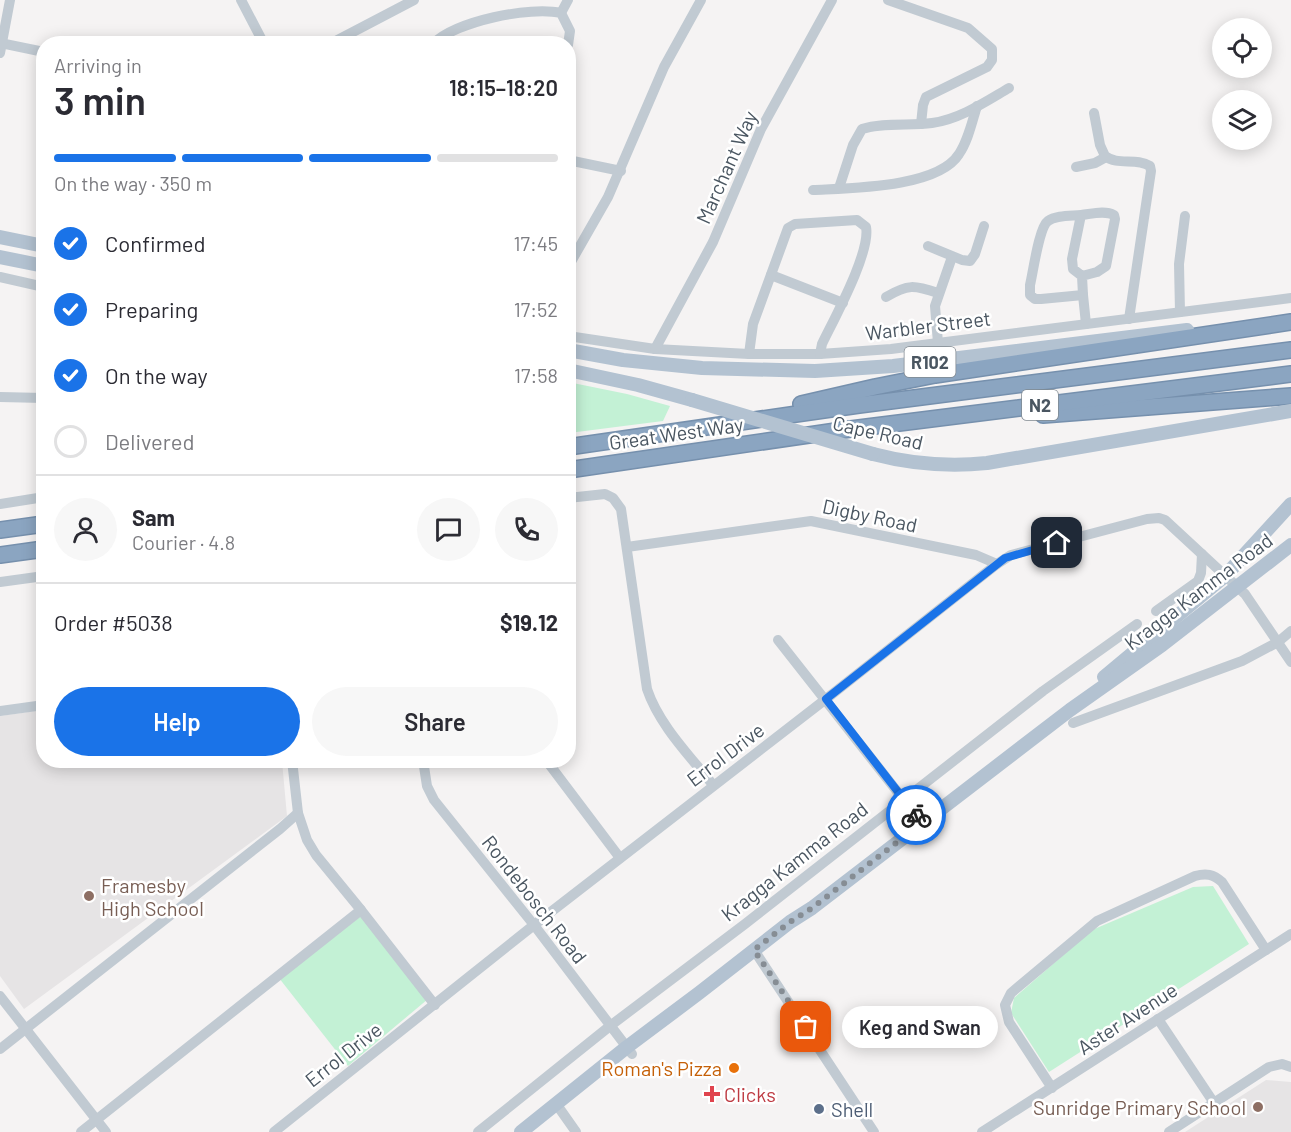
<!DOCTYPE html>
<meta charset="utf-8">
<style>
body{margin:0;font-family:Barlow,sans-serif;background:#f7f7f7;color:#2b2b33;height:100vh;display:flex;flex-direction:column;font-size:22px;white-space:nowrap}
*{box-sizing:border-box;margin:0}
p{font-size:20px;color:#7c7c81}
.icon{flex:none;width:33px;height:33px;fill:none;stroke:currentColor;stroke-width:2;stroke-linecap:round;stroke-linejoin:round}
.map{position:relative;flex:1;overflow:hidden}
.sheet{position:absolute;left:36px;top:36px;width:540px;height:732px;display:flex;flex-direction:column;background:#fff;border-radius:24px;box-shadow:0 3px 15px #0003}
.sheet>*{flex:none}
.controls{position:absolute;left:1212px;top:18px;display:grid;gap:12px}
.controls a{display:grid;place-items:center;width:60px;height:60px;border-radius:50%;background:#fff;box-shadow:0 3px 15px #0003;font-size:30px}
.pin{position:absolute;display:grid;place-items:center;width:51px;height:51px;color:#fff;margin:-26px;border-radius:12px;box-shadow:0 3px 9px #0006}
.courier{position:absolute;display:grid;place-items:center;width:60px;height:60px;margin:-30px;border:4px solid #1a73e8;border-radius:50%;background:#fff;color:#222;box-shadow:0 2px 8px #0007}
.bubble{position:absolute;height:42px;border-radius:21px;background:#fff;box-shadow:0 3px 15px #0003;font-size:20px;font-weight:600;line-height:42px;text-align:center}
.summary em{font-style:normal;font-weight:600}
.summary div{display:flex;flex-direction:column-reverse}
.summary{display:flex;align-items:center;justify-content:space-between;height:102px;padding:0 18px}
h1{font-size:39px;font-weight:600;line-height:45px}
.bar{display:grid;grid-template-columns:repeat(4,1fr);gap:9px 6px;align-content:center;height:72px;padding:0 18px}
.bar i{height:8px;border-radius:4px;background:#e1e1e2}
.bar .selected{background:#1a73e8}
.bar p{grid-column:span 4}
.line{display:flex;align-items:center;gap:15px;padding:0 18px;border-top:2px solid #e1e1e2}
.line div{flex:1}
.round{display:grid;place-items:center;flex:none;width:63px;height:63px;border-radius:32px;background:#f7f7f7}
ol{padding:0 18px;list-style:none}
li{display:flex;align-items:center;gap:18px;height:66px}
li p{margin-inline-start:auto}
li .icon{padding:6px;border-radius:50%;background:#1a73e8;color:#fff;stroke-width:4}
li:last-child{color:#7c7c81}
li i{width:33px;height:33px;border:3px solid #e1e1e2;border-radius:50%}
.button{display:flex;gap:12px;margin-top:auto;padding:12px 18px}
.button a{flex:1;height:69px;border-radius:36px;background:#1a73e8;color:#fff;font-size:24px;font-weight:600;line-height:69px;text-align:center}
.button a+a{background:#f7f7f7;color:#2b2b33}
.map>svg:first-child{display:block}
.education{fill:#e6e4e5}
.green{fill:#c3f1d5}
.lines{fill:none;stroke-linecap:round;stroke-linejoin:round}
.highway-casing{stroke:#7690ad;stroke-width:18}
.minor{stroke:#c1cad2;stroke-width:10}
.major{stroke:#b3c2d1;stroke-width:14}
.highway{stroke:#8ba5c1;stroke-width:15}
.major-bridge{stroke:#b3c2d1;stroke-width:14}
.done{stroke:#868d94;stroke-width:6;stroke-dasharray:0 10.8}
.route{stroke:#1a73e8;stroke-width:8}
.education-dot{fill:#8d6e63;stroke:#fff;stroke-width:2}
.food-dot{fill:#e8710a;stroke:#fff;stroke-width:2}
.health-dot{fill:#e0444e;stroke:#fff;stroke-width:2}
.service-dot{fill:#5c6f8a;stroke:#fff;stroke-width:2}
.labels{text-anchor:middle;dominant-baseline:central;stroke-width:5;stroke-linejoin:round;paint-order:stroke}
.shield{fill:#fff;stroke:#808990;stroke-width:1.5}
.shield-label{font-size:18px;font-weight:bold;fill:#4a5661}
.street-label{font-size:20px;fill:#4a5661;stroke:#fff}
.education-label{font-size:20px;fill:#785e54;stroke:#fff;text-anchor:start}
.food-label{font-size:20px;fill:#c56008;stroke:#fff;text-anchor:end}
.health-label{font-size:20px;fill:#be3a42;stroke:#fff;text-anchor:start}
.service-label{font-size:20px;fill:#4e5e75;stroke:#fff;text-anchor:start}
</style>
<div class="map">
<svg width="1291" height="1132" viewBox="0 0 1291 1132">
<rect width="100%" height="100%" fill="#f5f3f3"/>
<g class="education">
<path d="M43,710L44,760L282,761L287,816L24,1009L0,976V716Z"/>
<path d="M1266,1080L1291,1082V1132H1185Z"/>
</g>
<g class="green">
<path d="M568,382L627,394L670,406L663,421L569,433Z"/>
<path d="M1213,886L1249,944L1049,1072L1011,1013L1014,998L1092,930L1193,887Z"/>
<path d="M361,916L428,999L348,1066L279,978Z"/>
</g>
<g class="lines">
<g class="highway-casing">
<g id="highway">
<path d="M801,404L875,387L935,375L1291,322"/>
<path d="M1043,415L1291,396"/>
<path d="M568,447L859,405L1291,350"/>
<path d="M568,470L843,430L1291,374"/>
<path d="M0,530L44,524"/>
<path d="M0,555L44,549"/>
</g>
</g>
<g class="minor">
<path d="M241,0L264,44"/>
<path d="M888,0L968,28L992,49V60L987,67L926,97L923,105L921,124"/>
<path d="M561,13L568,0"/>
<path d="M0,43L44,52"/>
<path d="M330,44L414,0"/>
<path d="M433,44C456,21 530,6 561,13L570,31L568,45"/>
<path d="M0,53L10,0"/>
<path d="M1094,113L1100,145L1105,156C1118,166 1136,157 1150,166L1151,171L1129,319"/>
<path d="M568,160L621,171"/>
<path d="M1076,167L1095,163L1106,157"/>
<path d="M839,188L853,145L862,129C883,122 910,126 932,123C960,119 985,102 1009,88"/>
<path d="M813,190C850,188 938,188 959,154C968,141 972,122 977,106"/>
<path d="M1081,215L1072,259L1073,269L1082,276L1097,272L1106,266L1115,219L1114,215C1105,210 1091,214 1081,215C1071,216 1056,215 1048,221C1039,227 1033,273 1030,285V295L1035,299H1041L1083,295L1082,276"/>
<path d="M928,246L962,260L970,261L975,254L984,226"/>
<path d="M568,267L608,197L664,67L701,0"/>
<path d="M771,275L843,303"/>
<path d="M0,277L44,287"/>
<path d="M1083,295L1086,324"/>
<path d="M886,297C908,284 914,285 938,293"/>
<path d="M1180,312L1179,264L1185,216"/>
<path d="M568,336L655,349L749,354H820L891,349L1291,298"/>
<path d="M938,343L935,306L952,257"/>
<path d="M655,349L713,242L761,129L832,0"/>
<path d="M749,354L753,324L788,228L795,224L857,220L866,227C871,252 834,319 822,344L820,354"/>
<path d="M0,397L44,398"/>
<path d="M568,498L605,494L613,498L621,509L647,689C659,725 690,756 713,785"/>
<path d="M0,504L44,497"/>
<path d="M627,547L811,521L976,555L997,564"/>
<path d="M0,582L44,576"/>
<path d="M1156,611L1198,581L1201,573L1202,554"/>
<path d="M778,640L922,823"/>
<path d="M0,711L44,705"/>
<path d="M1073,723L1242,661L1278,642L1291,631"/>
<path d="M292,760L298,813L307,840L316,855L361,910L435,1005"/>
<path d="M423,760L427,786L434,800L534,925L632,1054"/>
<path d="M546,760L620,858"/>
<path d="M754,950L874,1132"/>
<path d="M0,996L106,1132"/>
<path d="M1158,1019L1214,1103"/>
<path d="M0,1049L280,829L298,813"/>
<path d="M1052,1088L1009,1022L1005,1005L1011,993L1097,921L1195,876C1206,873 1213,874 1222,882L1266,950"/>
<path d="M557,1105L576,1132"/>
<path d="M81,1132L361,910"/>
<path d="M274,1132L534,925L826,699L997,564L1011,555L1147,519L1159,518L1165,520L1245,594L1291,662"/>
<path d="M478,1132L610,1026L745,924L1043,691L1137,624"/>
<path d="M982,1132L1291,934"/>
<path d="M1169,1132L1269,1067L1282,1064L1291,1067"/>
</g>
<g class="major">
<path d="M0,237L44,246"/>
<path d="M0,257L44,266"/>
<path d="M568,350L623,360L702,368L815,371L893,366L1187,330"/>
<path d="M568,370L638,385L692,400"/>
<path d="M873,454C911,464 948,467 987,463L1291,411"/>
<path d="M1104,677L1225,576L1291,504"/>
<path d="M521,1132L627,1047L699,993L790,922L812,908L1070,710L1162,645L1291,545"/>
</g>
<use href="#highway" class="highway"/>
<path class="major-bridge" d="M692,400L873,454"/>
</g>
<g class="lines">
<path class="done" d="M806,1027L754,950L790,922L812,908L922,823L916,815"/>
<path class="route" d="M916,815L826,699L1005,558L1057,543"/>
</g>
<g class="education-dot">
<circle cx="89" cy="896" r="6"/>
<circle cx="1258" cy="1107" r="6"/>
</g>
<circle class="food-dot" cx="734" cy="1068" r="6"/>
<path class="health-dot" d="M709 1085h6v6h6v6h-6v6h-6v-6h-6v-6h6z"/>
<circle class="service-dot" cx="819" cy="1109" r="6"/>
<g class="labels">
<g class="shield">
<rect x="904.5" y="347" width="51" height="30" rx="4.5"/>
<rect x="1022" y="390" width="36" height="30" rx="4.5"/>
</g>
<g class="shield-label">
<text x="930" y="362">R102</text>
<text x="1040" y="405">N2</text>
</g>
<g class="street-label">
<text transform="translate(726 167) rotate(-66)">Marchant Way</text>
<text transform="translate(928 325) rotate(-7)">Warbler Street</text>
<text transform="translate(878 432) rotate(13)">Cape Road</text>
<text transform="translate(676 433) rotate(-8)">Great West Way</text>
<text transform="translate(870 515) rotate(12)">Digby Road</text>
<text transform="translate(1198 591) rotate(-37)">Kragga Kamma Road</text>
<text transform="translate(725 754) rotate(-37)">Errol Drive</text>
<text transform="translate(794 861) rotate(-38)">Kragga Kamma Road</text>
<text transform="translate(535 899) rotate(52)">Rondebosch Road</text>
<text transform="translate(1127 1018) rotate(-33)">Aster Avenue</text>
<text transform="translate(343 1054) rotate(-38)">Errol Drive</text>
</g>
<g class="education-label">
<text x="101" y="885">Framesby<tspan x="101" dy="23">High School</tspan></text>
<text x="1246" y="1107" text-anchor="end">Sunridge Primary School</text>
</g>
<g class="food-label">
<text x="722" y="1068">Roman's Pizza</text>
</g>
<g class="health-label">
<text x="724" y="1094">Clicks</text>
</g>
<g class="service-label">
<text x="831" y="1109">Shell</text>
</g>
</g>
</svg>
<div class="controls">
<a><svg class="icon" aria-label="locate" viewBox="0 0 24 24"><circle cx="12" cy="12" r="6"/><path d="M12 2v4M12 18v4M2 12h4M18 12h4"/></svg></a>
<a><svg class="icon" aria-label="layers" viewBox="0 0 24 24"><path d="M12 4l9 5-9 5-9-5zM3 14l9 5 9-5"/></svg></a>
</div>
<div class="pin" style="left:806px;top:1027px;background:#ea580c"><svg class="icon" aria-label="bag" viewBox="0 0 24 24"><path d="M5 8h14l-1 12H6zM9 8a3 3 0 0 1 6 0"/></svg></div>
<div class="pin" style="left:1057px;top:543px;background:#1f2937"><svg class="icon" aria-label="home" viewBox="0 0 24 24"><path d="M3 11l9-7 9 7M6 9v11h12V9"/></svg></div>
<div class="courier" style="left:916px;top:815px"><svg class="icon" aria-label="bike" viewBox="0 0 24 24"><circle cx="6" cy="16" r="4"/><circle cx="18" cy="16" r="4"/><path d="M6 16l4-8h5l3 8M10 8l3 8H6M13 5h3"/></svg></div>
<div class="bubble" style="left:842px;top:1006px;width:156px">Keg and Swan</div>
<section class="sheet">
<div class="summary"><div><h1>3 min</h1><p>Arriving in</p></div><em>18:15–18:20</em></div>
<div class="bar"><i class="selected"></i><i class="selected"></i><i class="selected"></i><i></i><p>On the way · 350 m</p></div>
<ol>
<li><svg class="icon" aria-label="check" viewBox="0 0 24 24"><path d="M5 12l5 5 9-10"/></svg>Confirmed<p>17:45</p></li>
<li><svg class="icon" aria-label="check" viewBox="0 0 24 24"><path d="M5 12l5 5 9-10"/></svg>Preparing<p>17:52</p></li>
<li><svg class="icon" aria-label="check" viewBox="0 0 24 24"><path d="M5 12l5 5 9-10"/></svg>On the way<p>17:58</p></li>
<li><i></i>Delivered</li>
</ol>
<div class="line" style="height:108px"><a class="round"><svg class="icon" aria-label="person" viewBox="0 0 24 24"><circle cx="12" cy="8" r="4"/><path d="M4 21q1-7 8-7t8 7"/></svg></a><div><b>Sam</b><p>Courier · 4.8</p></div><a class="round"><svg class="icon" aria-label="chat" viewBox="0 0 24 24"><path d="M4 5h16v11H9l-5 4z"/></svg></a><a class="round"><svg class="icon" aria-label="phone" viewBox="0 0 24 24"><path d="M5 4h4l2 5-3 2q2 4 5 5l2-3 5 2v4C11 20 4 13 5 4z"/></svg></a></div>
<div class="line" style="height:78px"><div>Order #5038</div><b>$19.12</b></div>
<div class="button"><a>Help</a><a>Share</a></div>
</section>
</div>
